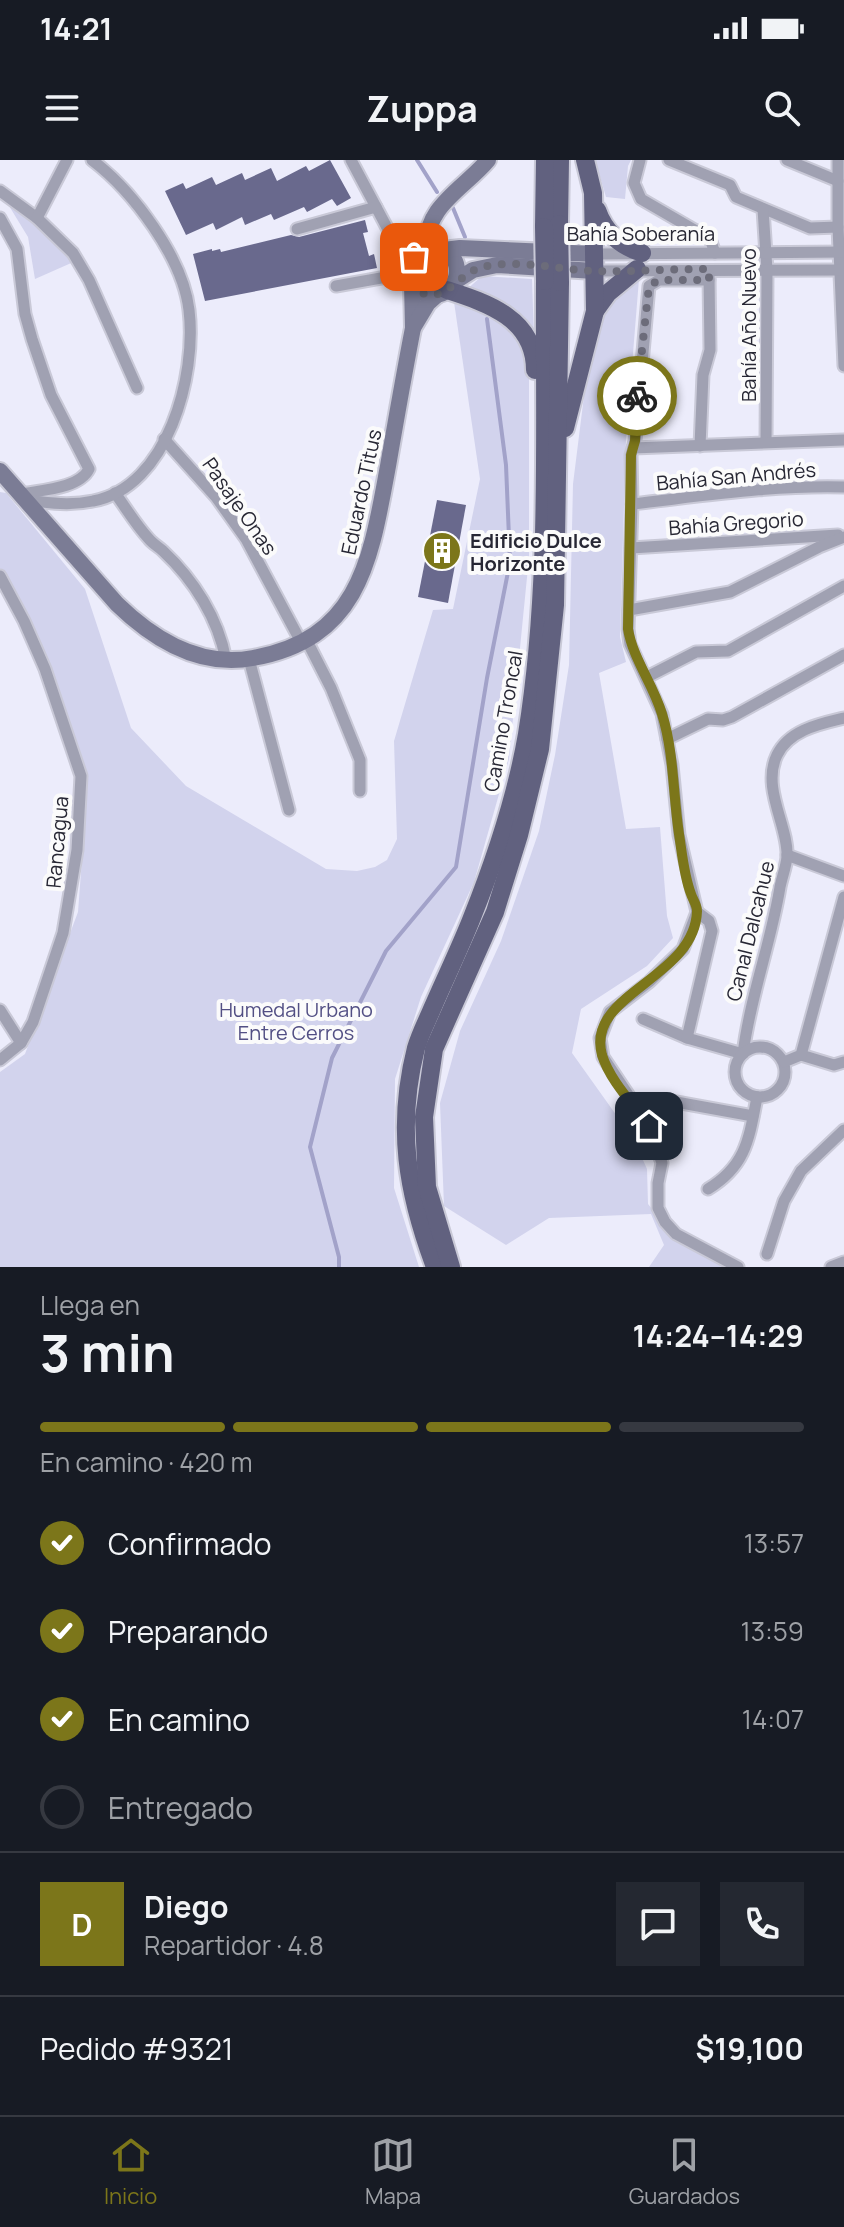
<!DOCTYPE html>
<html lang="es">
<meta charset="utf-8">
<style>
body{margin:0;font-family:Manrope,sans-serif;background:#242831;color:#f1f3f6;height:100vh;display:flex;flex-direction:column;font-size:30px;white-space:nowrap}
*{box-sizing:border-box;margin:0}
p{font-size:26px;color:#9ea1a6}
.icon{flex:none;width:44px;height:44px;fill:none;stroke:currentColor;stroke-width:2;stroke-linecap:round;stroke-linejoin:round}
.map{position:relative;height:1107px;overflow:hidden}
.sheet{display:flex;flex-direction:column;background:#171b24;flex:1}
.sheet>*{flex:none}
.pin{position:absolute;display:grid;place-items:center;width:68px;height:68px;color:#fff;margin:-34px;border-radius:16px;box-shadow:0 4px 12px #0006}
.courier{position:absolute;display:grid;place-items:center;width:80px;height:80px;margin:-40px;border:6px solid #7c761a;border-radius:50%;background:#fff;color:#222;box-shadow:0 2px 10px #0007}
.summary em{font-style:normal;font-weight:700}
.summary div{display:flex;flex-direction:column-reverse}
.summary{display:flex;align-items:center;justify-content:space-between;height:136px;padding:0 40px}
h1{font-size:52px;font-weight:700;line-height:60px}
.bar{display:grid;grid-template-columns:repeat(4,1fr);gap:12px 8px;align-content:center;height:96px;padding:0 40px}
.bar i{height:10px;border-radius:6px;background:#363941}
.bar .on{background:#7c761a}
.bar p{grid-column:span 4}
.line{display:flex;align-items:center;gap:20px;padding:0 40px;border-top:2px solid #363941}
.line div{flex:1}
.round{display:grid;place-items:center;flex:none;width:84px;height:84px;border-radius:0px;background:#242831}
ol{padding:0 40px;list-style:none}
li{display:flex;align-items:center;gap:24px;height:88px}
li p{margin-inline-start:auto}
li .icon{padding:8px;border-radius:50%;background:#7c761a;color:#fff;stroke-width:4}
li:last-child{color:#9ea1a6}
li i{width:44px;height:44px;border:4px solid #363941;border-radius:50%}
.status{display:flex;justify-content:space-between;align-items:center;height:56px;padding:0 40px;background:#171b24;direction:ltr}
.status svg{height:22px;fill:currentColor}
header{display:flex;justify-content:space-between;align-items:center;height:104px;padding:0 40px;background:#171b24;font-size:36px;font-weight:700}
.tabs{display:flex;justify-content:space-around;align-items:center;height:112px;border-top:2px solid #363941;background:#171b24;font-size:22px;color:#9ea1a6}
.tabs a{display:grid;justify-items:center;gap:4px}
.tabs .on{color:#7c761a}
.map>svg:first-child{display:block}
.green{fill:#d2d3ed}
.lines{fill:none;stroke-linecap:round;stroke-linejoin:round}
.stream{stroke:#a2a2c9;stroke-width:4}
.building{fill:#69698d}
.street-casing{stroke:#c9c9d7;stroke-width:15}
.secondary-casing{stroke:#c9c9d7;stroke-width:20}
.primary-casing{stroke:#c9c9d7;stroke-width:22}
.street{stroke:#a0a1b2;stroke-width:11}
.secondary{stroke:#7b7c95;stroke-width:16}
.primary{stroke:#61617f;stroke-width:18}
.primary-bridge-casing{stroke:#c9c9d7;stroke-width:22;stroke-linecap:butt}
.primary-bridge{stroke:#61617f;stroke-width:18}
.done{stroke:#6c6c7a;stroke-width:8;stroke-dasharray:0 14.4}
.route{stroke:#7c761a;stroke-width:10}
.labels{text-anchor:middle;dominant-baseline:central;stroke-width:8;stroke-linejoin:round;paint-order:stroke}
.street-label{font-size:20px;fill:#272734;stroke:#fbfbfb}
.poi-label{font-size:20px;font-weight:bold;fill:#272734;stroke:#fbfbfb;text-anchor:start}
.park-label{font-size:20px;fill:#524f84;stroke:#fbfbfb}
</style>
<div class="status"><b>14:21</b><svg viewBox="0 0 49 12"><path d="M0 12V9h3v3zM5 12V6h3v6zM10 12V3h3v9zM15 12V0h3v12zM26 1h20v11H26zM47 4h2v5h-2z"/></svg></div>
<header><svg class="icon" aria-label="menu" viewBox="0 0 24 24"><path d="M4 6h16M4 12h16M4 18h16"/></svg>Zuppa<svg class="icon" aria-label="search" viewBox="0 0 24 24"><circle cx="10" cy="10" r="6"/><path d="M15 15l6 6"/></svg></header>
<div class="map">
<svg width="844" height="1107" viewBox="0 0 844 1107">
<rect width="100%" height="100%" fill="#ececfb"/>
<g class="green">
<path d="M595,0H631L628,6L625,39L606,37Z"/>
<path d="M0,31L78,100L35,119L28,77Z"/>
<circle cx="432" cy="111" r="16"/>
<path d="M482,116L532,119L534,179L465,131Z"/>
<path d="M639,119L626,280L620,477L626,502L599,513L626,669L660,667L667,756L673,778L647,806L581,849L572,893L634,980L647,1009L648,1044L674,1077L725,1107H649L664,1085L651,1054L549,1058L506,1085L444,1046L440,943L460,871L501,781L539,671L555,595L569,505L573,324L584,236L607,142Z"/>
<path d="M454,142C490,157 512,161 529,199V397L509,599L474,722L421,837L395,919L394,1028L419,1107H0V912L25,894L78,752L88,619L49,505L0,414V332L6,333L85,429L131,568L186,626L326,709L357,711L375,707L387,700L397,679L394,581L433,450L453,449L480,319Z"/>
</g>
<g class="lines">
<g class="stream">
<path d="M417,0L437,32"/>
<path d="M453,48L465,77"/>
<path d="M339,1107V1097L310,987L332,898L386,791L456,707L487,518L510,402L506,305L487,159"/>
</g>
</g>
<g class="building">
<path d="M330,0L351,38L337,46L332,39L307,52L304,47L274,60L271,54L245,65L242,57L216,70L213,63L186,75L165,31L183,23L186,29L212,17L216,25L242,13L245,20L271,8L277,21L306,6L309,11Z"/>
<path d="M365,60L368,72L363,73L369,96L374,94L377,108L205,141L193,94L212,89V91L220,89L221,92L291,75L299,77Z"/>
<path d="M437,340L466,345L448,443L418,437Z"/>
</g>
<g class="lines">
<g class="street-casing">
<g id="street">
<path d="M351,0L409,109"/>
<path d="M640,0L634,23L641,39L710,79L715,93"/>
<path d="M669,0L730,25L736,37L810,68L838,67"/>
<path d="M787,0L838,21"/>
<path d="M838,0V67L844,206"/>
<path d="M0,31L37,58L73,93L89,120L137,228"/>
<path d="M763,49L767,110L766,282"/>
<path d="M0,58L17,89L25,154L32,179L51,235L89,309C79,329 41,330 21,334"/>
<path d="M37,58L67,0"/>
<path d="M297,69L376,47"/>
<path d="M595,94L844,92"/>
<path d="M595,111L844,110"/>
<path d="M709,120H659L649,126L635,281L631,295L632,344L628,469L630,484L662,554L672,605L679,675L697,752L683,789L649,822L610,852L600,878L603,897L649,966L662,1003L658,1023V1048L665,1062L676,1074L738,1107"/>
<path d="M336,126L409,113"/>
<path d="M164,279L216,337L246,379L301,482"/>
<path d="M700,286L703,215L710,190L709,116"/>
<path d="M633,288L844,280"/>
<path d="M115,333C126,348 136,365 149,379C153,384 159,387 163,391C194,420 218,458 226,500"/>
<path d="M26,340C49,343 70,346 93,341C168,327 197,215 189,150C183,98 133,31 92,0"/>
<path d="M632,344C703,336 773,325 844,327"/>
<path d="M631,388L838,375"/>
<path d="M0,416L24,461L45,509L81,616L77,690L63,773L33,862L21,883L0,900"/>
<path d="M629,450L730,432L819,387L844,377"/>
<path d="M306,479L331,528L360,600V631"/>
<path d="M249,499L289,650"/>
<path d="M647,517L696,492L728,491L844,426"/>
<path d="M667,579L708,559L723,560L732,557L844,495"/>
<path d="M787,695L844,716"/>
<path d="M0,850L21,883"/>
<path d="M643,859L687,878L743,894C750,837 771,783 780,727C782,717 786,707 787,697C789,667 761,628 777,595C789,570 819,564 844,558"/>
<path d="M687,878L712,771L709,761L697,752"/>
<circle cx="760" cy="912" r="25"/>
<path d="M801,895L834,905L844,902"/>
<path d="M784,902L801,895L844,737"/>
<path d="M676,942L753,956"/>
<path d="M708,1029C746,1006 749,979 757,937"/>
<path d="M767,1094L784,1041L801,1011L844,970"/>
<path d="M831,1107L844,1102"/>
</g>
</g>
<g class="secondary-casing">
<g id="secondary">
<circle cx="433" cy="111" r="24"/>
<path d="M428,88C422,48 466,27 488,0"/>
<path d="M444,90L460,88L595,94"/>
<path d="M454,122L473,110L497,105L595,111"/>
<path d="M412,123L413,168"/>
<path d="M0,311L117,444C154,480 200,508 253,498C361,479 371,397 388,306C396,260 404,214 413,168L428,143L438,134"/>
</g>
</g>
<g class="primary-casing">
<g id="primary">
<path d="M597,50C605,73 620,86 642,93"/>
<path d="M559,64L560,0"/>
<path d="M544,67L545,0"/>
<path d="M447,130C488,143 535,159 535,210"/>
<path d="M595,151L608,133L637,109"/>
<path d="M565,268L595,151L593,33L585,0"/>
<path d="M435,1107C407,1032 396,967 416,888C420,874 427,861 432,849C445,819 459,790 471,760C495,700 516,638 527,574C551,425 544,271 545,121"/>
<path d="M451,1107L427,1027L424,957L434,889L495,752L519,675L540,589L555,445L560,122"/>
</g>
</g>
<use href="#street" class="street"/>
<use href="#secondary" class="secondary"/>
<use href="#primary" class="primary"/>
<g class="primary-bridge-casing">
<g id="primary-bridge">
<path d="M559,64L560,122"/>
<path d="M544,67L545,121"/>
</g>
</g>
<use href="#primary-bridge" class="primary-bridge"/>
</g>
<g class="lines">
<path class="done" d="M414,97C405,112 410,132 429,135C447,137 463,112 482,107C516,99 557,109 592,111C631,112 670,109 709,109V120H659L649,126L637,236"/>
<path class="route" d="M637,236L635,281L631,295L628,469C633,499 653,524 662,554C674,592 673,635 679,674C682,693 684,716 691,734C693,740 697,745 697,751C695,819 585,833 602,895C610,921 634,945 649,966"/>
</g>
<defs>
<g id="building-disc" transform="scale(2)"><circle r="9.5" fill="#7c761a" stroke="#fbfbfb"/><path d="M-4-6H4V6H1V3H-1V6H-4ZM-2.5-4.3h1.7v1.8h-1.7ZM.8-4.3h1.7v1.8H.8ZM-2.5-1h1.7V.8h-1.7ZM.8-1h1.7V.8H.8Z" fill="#fff"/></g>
</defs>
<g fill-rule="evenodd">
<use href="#building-disc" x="442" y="391"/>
</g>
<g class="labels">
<g class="street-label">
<text x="641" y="73">Bahía Soberanía</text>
<text transform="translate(748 165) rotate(-90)">Bahía Año Nuevo</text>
<text transform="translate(736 316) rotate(-5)">Bahía San Andrés</text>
<text transform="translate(361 332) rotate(-78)">Eduardo Titus</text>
<text transform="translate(240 346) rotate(55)">Pasaje Onas</text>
<text transform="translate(736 363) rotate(-4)">Bahía Gregorio</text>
<text transform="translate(503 561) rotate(-80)">Camino Troncal</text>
<text transform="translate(57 682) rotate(-85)">Rancagua</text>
<text transform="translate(750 771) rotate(-76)">Canal Dalcahue</text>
</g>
<g class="poi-label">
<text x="470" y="380">Edificio Dulce<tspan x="470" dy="23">Horizonte</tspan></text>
</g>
<g class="park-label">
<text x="296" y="849">Humedal Urbano<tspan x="296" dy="23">Entre Cerros</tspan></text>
</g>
</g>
</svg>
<div class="pin" style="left:414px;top:97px;background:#ea580c"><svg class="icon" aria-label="bag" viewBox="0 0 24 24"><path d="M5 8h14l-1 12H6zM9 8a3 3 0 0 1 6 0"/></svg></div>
<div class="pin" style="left:649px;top:966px;background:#1f2937"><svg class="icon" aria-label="home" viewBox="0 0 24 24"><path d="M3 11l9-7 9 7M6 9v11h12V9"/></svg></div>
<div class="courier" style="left:637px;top:236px"><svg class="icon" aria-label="bike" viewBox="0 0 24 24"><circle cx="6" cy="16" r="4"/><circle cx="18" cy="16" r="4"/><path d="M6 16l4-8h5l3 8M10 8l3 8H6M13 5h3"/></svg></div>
</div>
<section class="sheet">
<div class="summary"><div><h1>3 min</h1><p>Llega en</p></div><em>14:24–14:29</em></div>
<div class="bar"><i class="on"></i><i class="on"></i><i class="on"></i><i></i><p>En camino · 420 m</p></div>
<ol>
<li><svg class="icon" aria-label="check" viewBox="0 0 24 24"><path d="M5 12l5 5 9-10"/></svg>Confirmado<p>13:57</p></li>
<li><svg class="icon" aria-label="check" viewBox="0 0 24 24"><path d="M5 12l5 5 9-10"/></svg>Preparando<p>13:59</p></li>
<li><svg class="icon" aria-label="check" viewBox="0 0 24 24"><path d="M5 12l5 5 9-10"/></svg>En camino<p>14:07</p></li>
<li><i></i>Entregado</li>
</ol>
<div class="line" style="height:144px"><b class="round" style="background:#7c761a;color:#fff">D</b><div><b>Diego</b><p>Repartidor · 4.8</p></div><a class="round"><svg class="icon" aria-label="chat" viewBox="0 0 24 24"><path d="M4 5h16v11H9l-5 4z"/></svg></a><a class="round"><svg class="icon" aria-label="phone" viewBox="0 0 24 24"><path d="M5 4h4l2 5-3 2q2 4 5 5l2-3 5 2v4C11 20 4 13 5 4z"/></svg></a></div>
<div class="line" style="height:104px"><div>Pedido #9321</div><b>$19,100</b></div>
</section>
<nav class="tabs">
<a class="on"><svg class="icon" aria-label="home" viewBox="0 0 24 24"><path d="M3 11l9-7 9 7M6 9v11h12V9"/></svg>Inicio</a>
<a><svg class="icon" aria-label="map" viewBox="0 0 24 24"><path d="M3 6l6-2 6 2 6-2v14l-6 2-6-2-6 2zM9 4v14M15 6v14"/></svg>Mapa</a>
<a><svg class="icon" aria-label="saved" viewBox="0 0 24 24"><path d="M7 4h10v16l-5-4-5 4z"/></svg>Guardados</a>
</nav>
